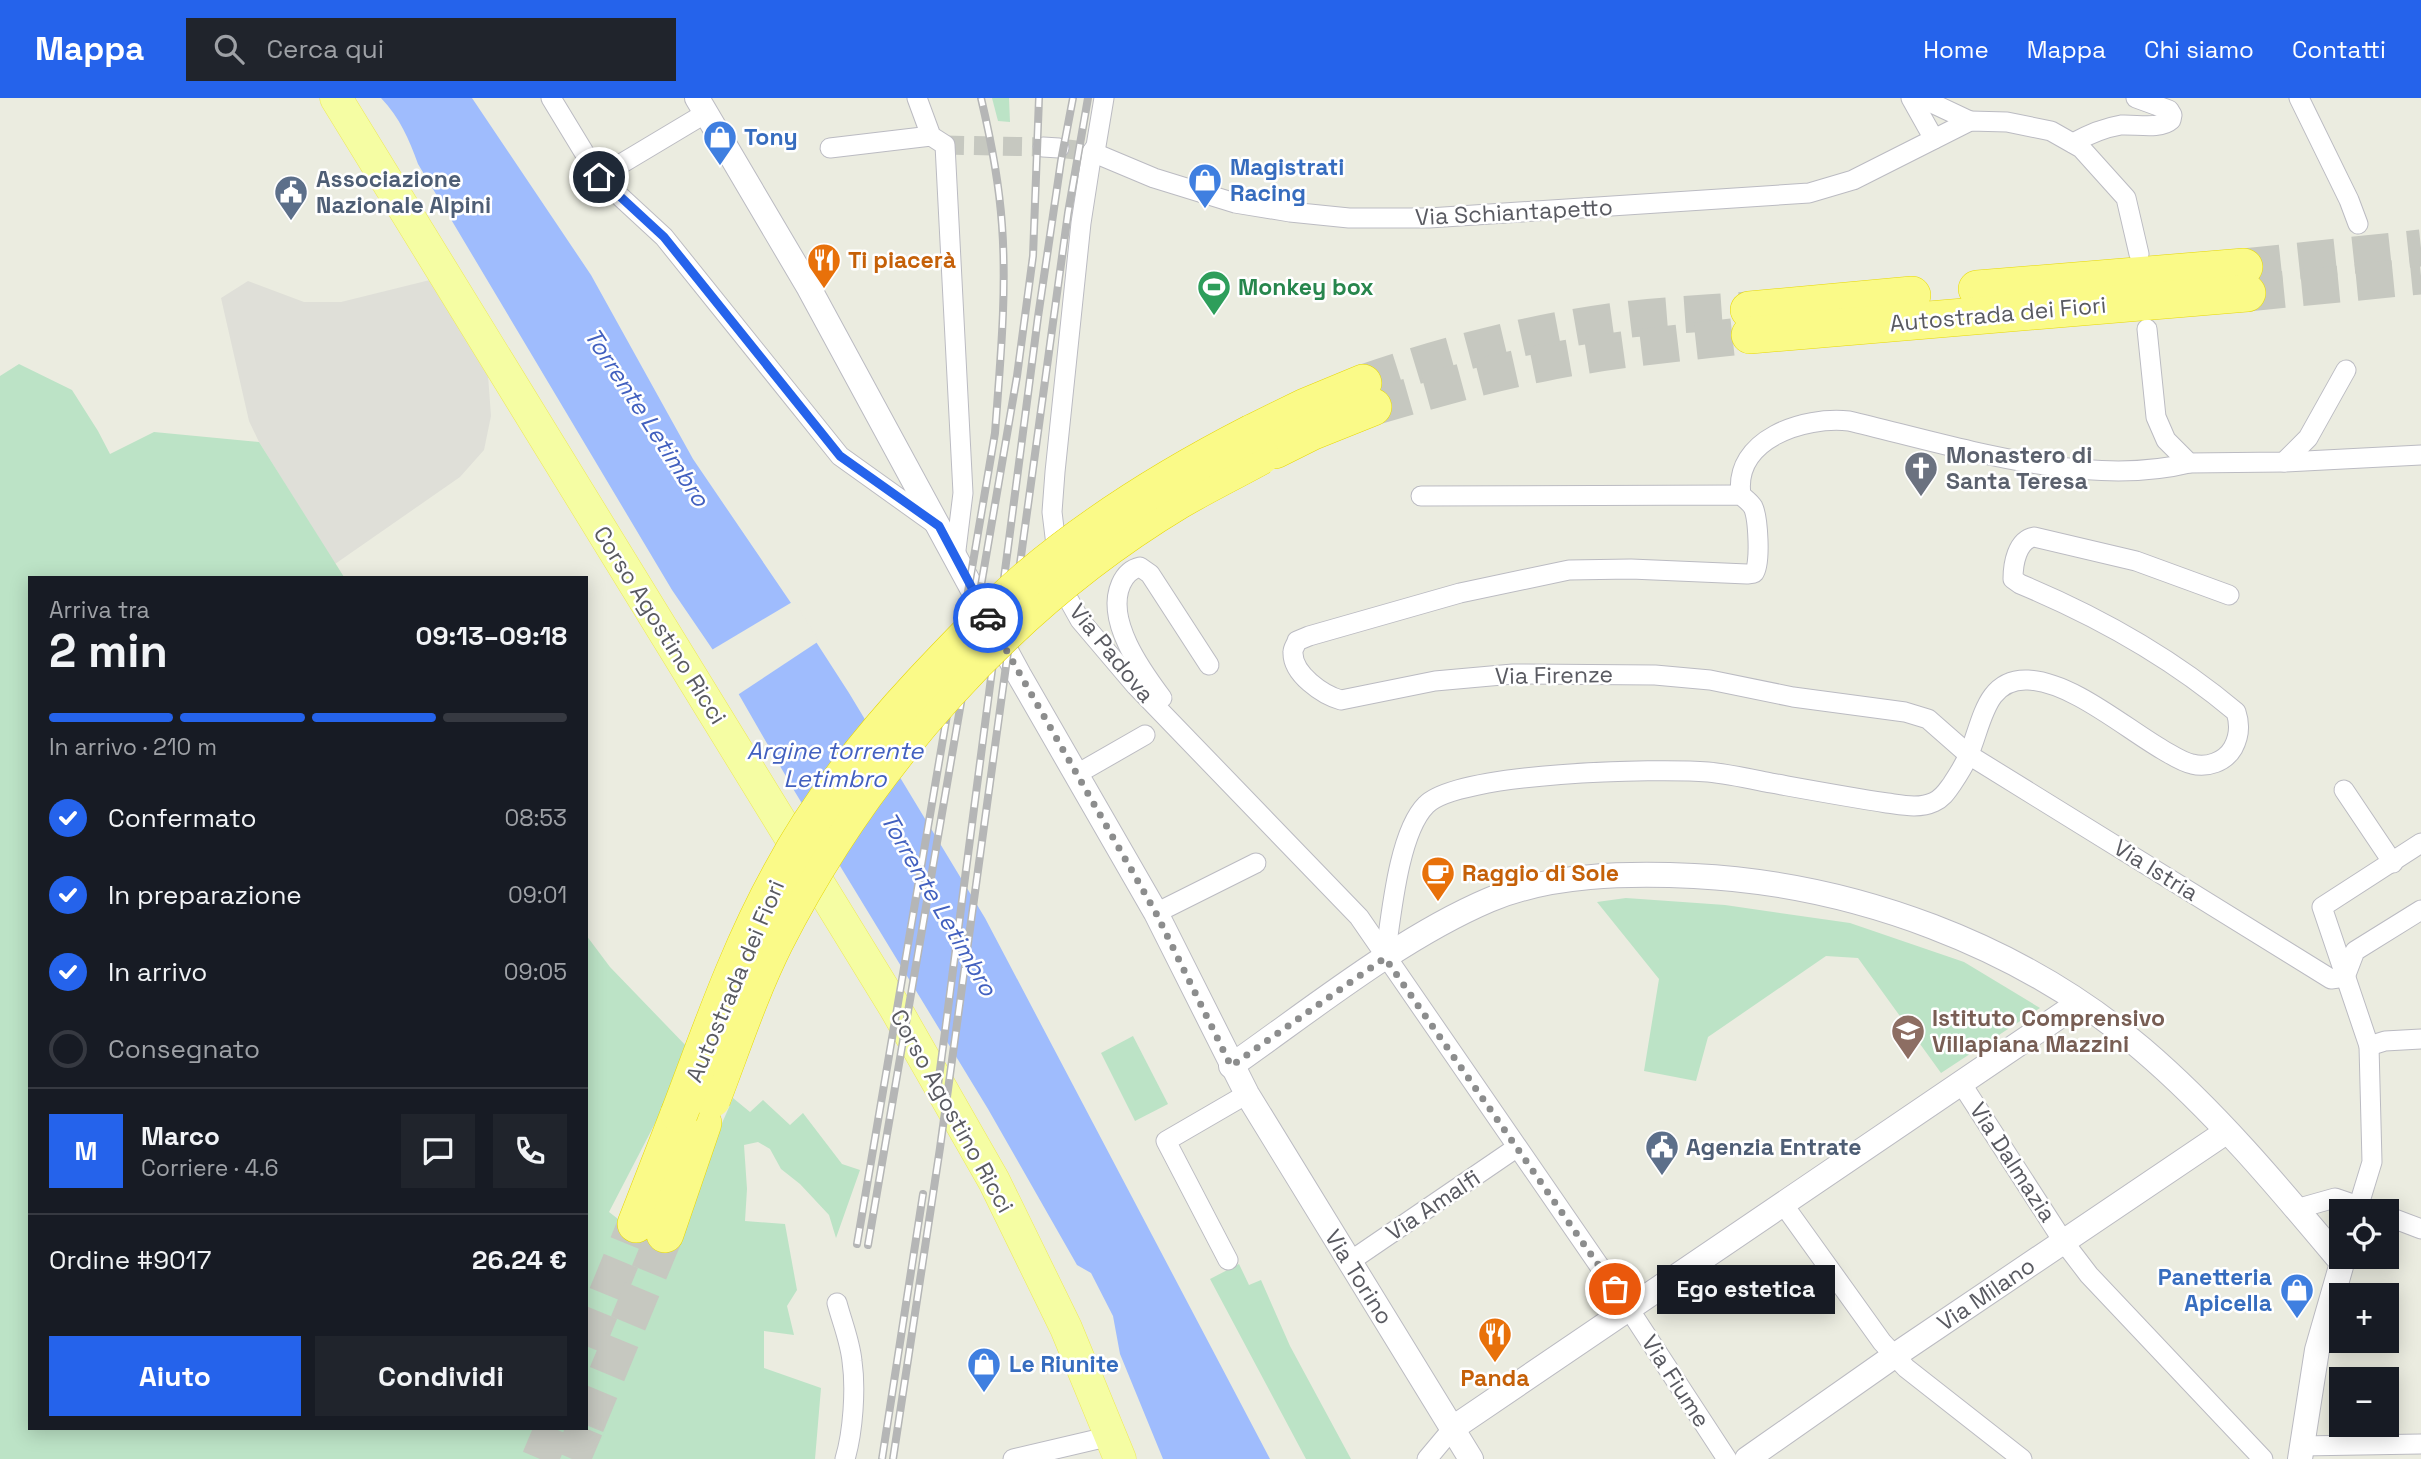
<!DOCTYPE html>
<html lang="it">
<meta charset="utf-8">
<style>
body{margin:0;font-family:"Space Grotesk",sans-serif;background:#20242c;color:#f1f3f6;height:100vh;display:flex;flex-direction:column;font-size:26px;white-space:nowrap}
*{box-sizing:border-box;margin:0}
p{font-size:23px;color:#9ea1a6}
.icon{flex:none;width:38px;height:38px;fill:none;stroke:currentColor;stroke-width:2;stroke-linecap:round;stroke-linejoin:round}
.map{position:relative;flex:1;overflow:hidden}
.panel{position:absolute;left:28px;top:478px;width:560px;height:854px;display:flex;flex-direction:column;background:#171b24;border-radius:0px;box-shadow:0 4px 18px #0003}
.panel>*{flex:none}
.controls{position:absolute;left:2329px;top:1101px;display:grid;gap:14px}
.controls a{display:grid;place-items:center;width:70px;height:70px;border-radius:0px;background:#171b24;box-shadow:0 4px 18px #0003;font-size:35px}
.pin{position:absolute;display:grid;place-items:center;width:60px;height:60px;color:#fff;margin:-30px;border:4px solid #fff;border-radius:50%;box-shadow:0 2px 7px #0007}
.courier{position:absolute;display:grid;place-items:center;width:70px;height:70px;margin:-35px;border:5px solid #2563eb;border-radius:50%;background:#fff;color:#222;box-shadow:0 2px 9px #0007}
.bubble{position:absolute;height:49px;border-radius:0px;background:#171b24;box-shadow:0 4px 18px #0003;font-size:23px;font-weight:700;line-height:49px;text-align:center}
.overview em{font-style:normal;font-weight:700}
.overview div{display:flex;flex-direction:column-reverse}
.overview{display:flex;align-items:center;justify-content:space-between;height:119px;padding:0 21px}
h1{font-size:46px;font-weight:700;line-height:52px}
.bar{display:grid;grid-template-columns:repeat(4,1fr);gap:10px 7px;align-content:center;height:84px;padding:0 21px}
.bar i{height:9px;border-radius:5px;background:#363941}
.bar .current{background:#2563eb}
.bar p{grid-column:span 4}
.line{display:flex;align-items:center;gap:18px;padding:0 21px;border-top:2px solid #363941}
.line div{flex:1}
.round{display:grid;place-items:center;flex:none;width:74px;height:74px;border-radius:0px;background:#20242c}
ol{padding:0 21px;list-style:none}
li{display:flex;align-items:center;gap:21px;height:77px}
li p{margin-inline-start:auto}
li .icon{padding:7px;border-radius:50%;background:#2563eb;color:#fff;stroke-width:4}
li:last-child{color:#9ea1a6}
li i{width:38px;height:38px;border:4px solid #363941;border-radius:50%}
.cta{display:flex;gap:14px;margin-top:auto;padding:14px 21px}
.cta a{flex:1;height:80px;border-radius:0px;background:#2563eb;color:#fff;font-size:28px;font-weight:700;line-height:80px;text-align:center}
.cta a+a{background:#20242c;color:#f1f3f6}
header{display:flex;align-items:center;gap:42px;box-sizing:border-box;height:98px;padding:0 35px;background:#2563eb;color:#fff}
header strong{font-size:33px}
nav{display:flex;gap:38px;margin-inline-start:auto;font-size:24px}
.search{width:490px;height:63px;background:#20242c;display:flex;align-items:center;gap:18px;box-sizing:border-box;padding:0 24px;border-radius:0px;color:#9ea1a6;font-size:26px}
.map>svg:first-child{display:block}
.industrial{fill:#dfdfd8}
.green{fill:#bce3c6}
.water{fill:#9fbcfd}
.pier{fill:#ebece0}
.lines{fill:none;stroke-linecap:round;stroke-linejoin:round}
.minor-tunnel{stroke:#c6c8c0;stroke-width:19;stroke-dasharray:19 10;stroke-linecap:butt}
.motorway-tunnel{stroke:#c6c8c0;stroke-width:37;stroke-dasharray:37 18;stroke-linecap:butt}
.minor-casing{stroke:#bbbbc2;stroke-width:21}
.tertiary-casing{stroke:#bbbbc2;stroke-width:26}
.primary-casing{stroke:#eee957;stroke-width:33}
.motorway-casing{stroke:#e7d805;stroke-width:38}
.minor{stroke:#fff;stroke-width:19}
.tertiary{stroke:#fff;stroke-width:24}
.primary{stroke:#f5fda3;stroke-width:32}
.motorway{stroke:#fafa88;stroke-width:37}
.rail-casing{stroke:#b5b6b6;stroke-width:8}
.rail{stroke:#fff;stroke-width:5;stroke-dasharray:16;stroke-linecap:butt}
.motorway-bridge-casing{stroke:#e7d805;stroke-width:38;stroke-linecap:butt}
.motorway-bridge{stroke:#fafa88;stroke-width:37}
.done{stroke:#8c8d8d;stroke-width:7;stroke-dasharray:0 12.6}
.route{stroke:#2563eb;stroke-width:9}
.labels{text-anchor:middle;dominant-baseline:central;stroke-width:5;stroke-linejoin:round;paint-order:stroke}
.shop-label{font-size:23px;font-weight:bold;fill:#366cbe;stroke:#fff;text-anchor:start}
.service-label{font-size:23px;font-weight:bold;fill:#4e5e75;stroke:#fff;text-anchor:start}
.street-label{font-size:23px;fill:#595a61;stroke:#fff}
.food-label{font-size:23px;font-weight:bold;fill:#c56008;stroke:#fff;text-anchor:start}
.leisure-label{font-size:23px;font-weight:bold;fill:#27864d;stroke:#fff;text-anchor:start}
.worship-label{font-size:23px;font-weight:bold;fill:#5b616d;stroke:#fff;text-anchor:start}
.education-label{font-size:23px;font-weight:bold;fill:#785e54;stroke:#fff;text-anchor:start}
.water-label{font-size:24px;font-style:italic;fill:#4260bf;stroke:#fff}
</style>
<header>
<strong>Mappa</strong>
<div class="search"><svg class="icon" aria-label="search" viewBox="0 0 24 24"><circle cx="10" cy="10" r="6"/><path d="M15 15l6 6"/></svg>Cerca qui</div>
<nav><a>Home</a><a>Mappa</a><a>Chi siamo</a><a>Contatti</a></nav>
</header>
<div class="map">
<svg width="2421" height="1361" viewBox="0 0 2421 1361">
<rect width="100%" height="100%" fill="#ebece0"/>
<path class="industrial" d="M430,182L488,277L491,318L484,352L460,379L335,466L259,344L249,323L221,200L248,183L304,204H341Z"/>
<g class="green">
<path d="M992,0H1009L1010,24L998,23Z"/>
<path d="M19,266L72,292L98,333L110,356L154,334L259,344L344,479L30,480V1330H586V837L610,869L692,954L609,1114L622,1124L702,1071L733,1000L750,1014L763,1002L790,1027L803,1015L842,1066L860,1072L836,1140L829,1117L800,1086L781,1071L770,1051L758,1044L744,1047L747,1091L745,1123L785,1126L797,1192L787,1208L794,1237L764,1233V1270L821,1290L815,1361H0V278Z"/>
<path d="M1626,800L1725,807L1850,825L1964,864L2040,910L1941,975L1858,860L1826,858L1708,939L1696,983L1644,973L1659,881L1597,804Z"/>
<path d="M1133,938L1168,1006L1135,1023L1101,955Z"/>
<path d="M1239,1166L1249,1187L1261,1182L1290,1248L1351,1361H1306L1210,1181Z"/>
</g>
<path class="water" d="M381,0H472L591,177L693,361L791,505L849,595L985,820L1270,1361H1163L1120,1256L1113,1218L1091,1175L1077,1167L988,1011L795,694L715,555L672,492L418,66C409,41 400,20 381,0Z"/>
<path class="pier" d="M794,503L819,543L736,598L710,553Z"/>
<g class="lines">
<g class="minor-tunnel">
<path d="M945,47L1043,49"/>
<path d="M1059,50L1092,54"/>
</g>
<g class="motorway-tunnel">
<path d="M2244,169L2421,150"/>
<path d="M2247,195L2421,178"/>
<path d="M1363,285C1451,255 1540,232 1632,221C1671,217 1710,215 1749,212"/>
<path d="M1373,309C1429,293 1486,276 1543,265C1612,251 1681,245 1750,237"/>
<path d="M586,1248L636,1126"/>
<path d="M586,1327L665,1136"/>
<path d="M540,1361L553,1330"/>
<path d="M572,1361L585,1330"/>
</g>
<g class="minor-casing">
<g id="minor">
<path d="M551,0L599,79L664,139L840,358L935,426"/>
<path d="M917,0L931,38L945,47L963,395L955,460"/>
<path d="M1104,0L1096,48L1092,54L1081,125L1055,374L1052,414L1061,488L1080,522L1136,588L1359,819L1629,1211L1727,1361"/>
<path d="M1911,0L1934,41"/>
<path d="M1921,0L1970,23"/>
<path d="M2299,0L2349,102L2358,126"/>
<path d="M2073,45C2089,36 2103,30 2121,27C2136,26 2160,32 2171,22L2172,17L2169,12L2136,0"/>
<path d="M1043,49L1059,50"/>
<path d="M830,50L931,38"/>
<path d="M1092,54L1154,80L1235,105L1290,114L1349,120H1429L1809,95L1853,82L1970,23L2007,24L2051,33L2081,50L2126,100L2139,156"/>
<path d="M599,79L706,15"/>
<path d="M2147,231L2156,319L2166,342L2189,365L2284,364L2421,357"/>
<path d="M2284,364L2308,340L2346,272"/>
<path d="M1741,397C1733,341 1804,318 1849,323C1951,347 2086,391 2189,365"/>
<path d="M1421,398L1741,397C1745,401 1750,404 1753,409C1758,419 1761,466 1754,475L1747,476L1631,471L1569,472L1460,495L1309,538L1297,543C1296,547 1293,550 1293,554C1292,576 1323,597 1341,602L1435,583L1513,576L1655,577L1710,582L1793,599L1905,614L1928,621L1969,657L2331,881L2345,879"/>
<path d="M1162,600C1141,572 1105,522 1121,486C1125,477 1131,471 1140,469L1150,476L1209,567"/>
<path d="M1077,676L1145,637"/>
<path d="M2344,692L2393,765"/>
<path d="M1156,815L1256,765"/>
<path d="M1385,860C1391,820 1398,735 1426,707C1457,674 1659,670 1708,674C1729,676 1751,681 1771,685C1810,692 1848,699 1887,705C1902,707 1919,711 1934,704C1943,700 1947,693 1952,686C1958,677 1964,668 1968,658C1982,628 1984,580 2028,582C2072,584 2125,630 2163,652C2172,657 2182,664 2192,666C2207,670 2225,664 2233,650C2239,639 2240,626 2236,614C2172,560 2097,518 2020,486L2013,481C2013,466 2017,442 2034,439L2136,463L2229,497"/>
<path d="M2345,879L2355,853L2421,812"/>
<path d="M2369,948L2385,943L2421,941"/>
<path d="M1961,985L2063,1143L2089,1177L2263,1361"/>
<path d="M1783,1106L1882,1244L1906,1270L2022,1361"/>
<path d="M2296,1111L2335,1100L2373,1113"/>
<path d="M2357,1113L2372,1064L2369,948L2322,809L2421,745"/>
<path d="M2387,1118L2421,1131"/>
<path d="M1228,1162L1166,1043L1247,996"/>
<path d="M1349,1164L1516,1050"/>
<path d="M837,1205C842,1224 850,1243 852,1263C856,1291 853,1334 845,1361"/>
<path d="M2301,1348L2421,1346"/>
<path d="M1013,1361L1111,1338"/>
<path d="M1427,1361L1453,1330"/>
</g>
</g>
<g class="tertiary-casing">
<g id="tertiary">
<path d="M697,0L809,190L1019,577L1156,815L1247,996L1471,1361"/>
<path d="M1231,968C1311,912 1400,840 1489,802C1551,776 1627,775 1694,778C1854,786 2020,847 2142,951C2216,1014 2280,1091 2342,1165L2317,1252L2300,1361"/>
<path d="M1453,1330L2079,905"/>
<path d="M1747,1361L1894,1258L2226,1034"/>
</g>
</g>
<g class="primary-casing">
<path id="primary" d="M336,0L894,908L994,1083L1066,1230L1120,1361"/>
</g>
<g class="motorway-casing">
<g id="motorway">
<path d="M1977,191L2244,169"/>
<path d="M1749,212L1912,197"/>
<path d="M1750,237L2247,195"/>
<path d="M1252,335L1305,309L1363,285"/>
<path d="M1275,352L1313,333L1373,309"/>
<path d="M636,1126L679,1016"/>
<path d="M665,1136L703,1025"/>
</g>
</g>
<use href="#minor" class="minor"/>
<use href="#tertiary" class="tertiary"/>
<use href="#primary" class="primary"/>
<use href="#motorway" class="motorway"/>
<g class="rail-casing">
<g id="rail">
<path d="M937,995L1038,219L1061,63L1073,0"/>
<path d="M857,1146L995,335C1000,266 1007,196 1002,127C999,84 991,42 981,0"/>
<path d="M868,1147L1017,278L1033,158L1039,0"/>
<path d="M882,1361L923,1096"/>
<path d="M893,1361L940,1050L1068,115L1088,0"/>
</g>
</g>
<use href="#rail" class="rail"/>
<g class="motorway-bridge-casing">
<g id="motorway-bridge">
<path d="M712,1001C732,949 750,894 775,844C865,667 1007,506 1178,403C1205,387 1234,373 1261,358"/>
<path d="M679,1016C710,935 738,853 780,777C817,707 867,644 921,586C955,550 989,514 1026,482C1095,423 1172,376 1252,335"/>
</g>
</g>
<use href="#motorway-bridge" class="motorway-bridge"/>
</g>
<g class="lines">
<path class="done" d="M988,520L1156,815L1231,968L1385,860L1615,1191"/>
<path class="route" d="M599,79L664,139L840,358L939,428L988,520"/>
</g>
<defs>
<g id="shop-pin" transform="scale(1.75)"><path d="M0 17L-7.5 6A9.5 9.5 0 1 1 7.5 6Z" fill="#3f7fe0" stroke="#fff"/><path d="M-5-2.5h2.3a2.7 3.5 0 0 1 5.4 0H5L5.5 6h-11ZM-1.5-2.5h3a1.5 2.3 0 0 0-3 0Z" fill="#fff"/></g>
<g id="civic-pin" transform="scale(1.75)"><path d="M0 17L-7.5 6A9.5 9.5 0 1 1 7.5 6Z" fill="#5c6f8a" stroke="#fff"/><path d="M-.6-6.5H3V-4.5H.6V-3L4-1V1h2V6H-6V1h2V-1L-.6-3ZM-1.2 2.5V6h2.4V2.5Z" fill="#fff"/></g>
<g id="restaurant-pin" transform="scale(1.75)"><path d="M0 17L-7.5 6A9.5 9.5 0 1 1 7.5 6Z" fill="#e8710a" stroke="#fff"/><path d="M-5-6h1v4h1v-4h1v4h1v-4h1v5L-1.5 .5V6h-2V.5L-5-1ZM5-6V6H3V1.5H1.5Q1.5-4 5-6Z" fill="#fff"/></g>
<g id="stadium-pin" transform="scale(1.75)"><path d="M0 17L-7.5 6A9.5 9.5 0 1 1 7.5 6Z" fill="#2e9e5b" stroke="#fff"/><path d="M0-5a6.5 5 0 1 0 0 10a6.5 5 0 1 0 0-10ZM-3.5-1.8h7v3.6h-7Z" fill="#fff"/></g>
<g id="church-pin" transform="scale(1.75)"><path d="M0 17L-7.5 6A9.5 9.5 0 1 1 7.5 6Z" fill="#6b7280" stroke="#fff"/><path d="M-1.2-6h2.4v3.5h3.3v2.4h-3.3V6h-2.4V-.1h-3.3v-2.4h3.3Z" fill="#fff"/></g>
<g id="cafe-pin" transform="scale(1.75)"><path d="M0 17L-7.5 6A9.5 9.5 0 1 1 7.5 6Z" fill="#e8710a" stroke="#fff"/><path d="M-5.5-4.5H6V0H3Q3 3.5 0 3.5H-2.5Q-5.5 3.5-5.5 0ZM3-3.2v2h1.7v-2ZM-6 4.5H4V6H-6Z" fill="#fff"/></g>
<g id="school-pin" transform="scale(1.75)"><path d="M0 17L-7.5 6A9.5 9.5 0 1 1 7.5 6Z" fill="#8d6e63" stroke="#fff"/><path d="M0-5L7-2L0 1L-7-2ZM-4 1L0 2.5L4 1V4Q0 6-4 4Z" fill="#fff"/></g>
</defs>
<g fill-rule="evenodd">
<use href="#shop-pin" x="720" y="39"/>
<use href="#shop-pin" x="1205" y="82"/>
<use href="#civic-pin" x="291" y="94"/>
<use href="#restaurant-pin" x="824" y="162"/>
<use href="#stadium-pin" x="1214" y="189"/>
<use href="#church-pin" x="1921" y="370"/>
<use href="#cafe-pin" x="1438" y="775"/>
<use href="#school-pin" x="1908" y="933"/>
<use href="#civic-pin" x="1662" y="1049"/>
<use href="#shop-pin" x="2297" y="1192"/>
<use href="#restaurant-pin" x="1495" y="1236"/>
<use href="#shop-pin" x="984" y="1266"/>
</g>
<g class="labels">
<g class="shop-label">
<text x="744" y="39">Tony</text>
<text x="1230" y="69">Magistrati<tspan x="1230" dy="26">Racing</tspan></text>
<text x="2272" y="1179" text-anchor="end">Panetteria<tspan x="2272" dy="26">Apicella</tspan></text>
<text x="1009" y="1266">Le Riunite</text>
</g>
<g class="service-label">
<text x="316" y="81">Associazione<tspan x="316" dy="26">Nazionale Alpini</tspan></text>
<text x="1686" y="1049">Agenzia Entrate</text>
</g>
<g class="street-label">
<text transform="translate(1514 114) rotate(-3)">Via Schiantapetto</text>
<text transform="translate(1998 216) rotate(-5)">Autostrada dei Fiori</text>
<text transform="translate(660 527) rotate(58)">Corso Agostino Ricci</text>
<text transform="translate(1112 555) rotate(51)">Via Padova</text>
<text transform="translate(1554 577) rotate(-1)">Via Firenze</text>
<text transform="translate(2156 772) rotate(32)">Via Istria</text>
<text transform="translate(735 883) rotate(-67)">Autostrada dei Fiori</text>
<text transform="translate(952 1013) rotate(61)">Corso Agostino Ricci</text>
<text transform="translate(2013 1064) rotate(57)">Via Dalmazia</text>
<text transform="translate(1433 1107) rotate(-34)">Via Amalfi</text>
<text transform="translate(1359 1179) rotate(58)">Via Torino</text>
<text transform="translate(1986 1196) rotate(-34)">Via Milano</text>
<text transform="translate(1676 1283) rotate(57)">Via Fiume</text>
</g>
<g class="food-label">
<text x="848" y="162">Ti piacerà</text>
<text x="1462" y="775">Raggio di Sole</text>
<text x="1495" y="1280" text-anchor="middle">Panda</text>
</g>
<g class="leisure-label">
<text x="1238" y="189">Monkey box</text>
</g>
<g class="worship-label">
<text x="1946" y="357">Monastero di<tspan x="1946" dy="26">Santa Teresa</tspan></text>
</g>
<g class="education-label">
<text x="1932" y="920">Istituto Comprensivo<tspan x="1932" dy="26">Villapiana Mazzini</tspan></text>
</g>
<g class="water-label">
<text transform="translate(647 319) rotate(57)">Torrente Letimbro</text>
<text x="835" y="652">Argine torrente<tspan x="835" dy="28">Letimbro</tspan></text>
<text transform="translate(939 806) rotate(60)">Torrente Letimbro</text>
</g>
</g>
</svg>
<div class="controls">
<a><svg class="icon" aria-label="locate" viewBox="0 0 24 24"><circle cx="12" cy="12" r="6"/><path d="M12 2v4M12 18v4M2 12h4M18 12h4"/></svg></a>
<a>+</a>
<a>−</a>
</div>
<div class="pin" style="left:1615px;top:1191px;background:#ea580c"><svg class="icon" aria-label="bag" viewBox="0 0 24 24"><path d="M5 8h14l-1 12H6zM9 8a3 3 0 0 1 6 0"/></svg></div>
<div class="pin" style="left:599px;top:79px;background:#1f2937"><svg class="icon" aria-label="home" viewBox="0 0 24 24"><path d="M3 11l9-7 9 7M6 9v11h12V9"/></svg></div>
<div class="courier" style="left:988px;top:520px"><svg class="icon" aria-label="car" viewBox="0 0 24 24"><path d="M5 17H2v-5l4-1 3-4h7l3 4 3 1v5h-3M9 17h6M6 11h13"/><circle cx="7" cy="17" r="2"/><circle cx="17" cy="17" r="2"/></svg></div>
<div class="bubble" style="left:1657px;top:1167px;width:178px">Ego estetica</div>
<section class="panel">
<div class="overview"><div><h1>2 min</h1><p>Arriva tra</p></div><em>09:13–09:18</em></div>
<div class="bar"><i class="current"></i><i class="current"></i><i class="current"></i><i></i><p>In arrivo · 210 m</p></div>
<ol>
<li><svg class="icon" aria-label="check" viewBox="0 0 24 24"><path d="M5 12l5 5 9-10"/></svg>Confermato<p>08:53</p></li>
<li><svg class="icon" aria-label="check" viewBox="0 0 24 24"><path d="M5 12l5 5 9-10"/></svg>In preparazione<p>09:01</p></li>
<li><svg class="icon" aria-label="check" viewBox="0 0 24 24"><path d="M5 12l5 5 9-10"/></svg>In arrivo<p>09:05</p></li>
<li><i></i>Consegnato</li>
</ol>
<div class="line" style="height:126px"><b class="round" style="background:#2563eb;color:#fff">M</b><div><b>Marco</b><p>Corriere · 4.6</p></div><a class="round"><svg class="icon" aria-label="chat" viewBox="0 0 24 24"><path d="M4 5h16v11H9l-5 4z"/></svg></a><a class="round"><svg class="icon" aria-label="phone" viewBox="0 0 24 24"><path d="M5 4h4l2 5-3 2q2 4 5 5l2-3 5 2v4C11 20 4 13 5 4z"/></svg></a></div>
<div class="line" style="height:91px"><div>Ordine #9017</div><b>26.24 €</b></div>
<div class="cta"><a>Aiuto</a><a>Condividi</a></div>
</section>
</div>
